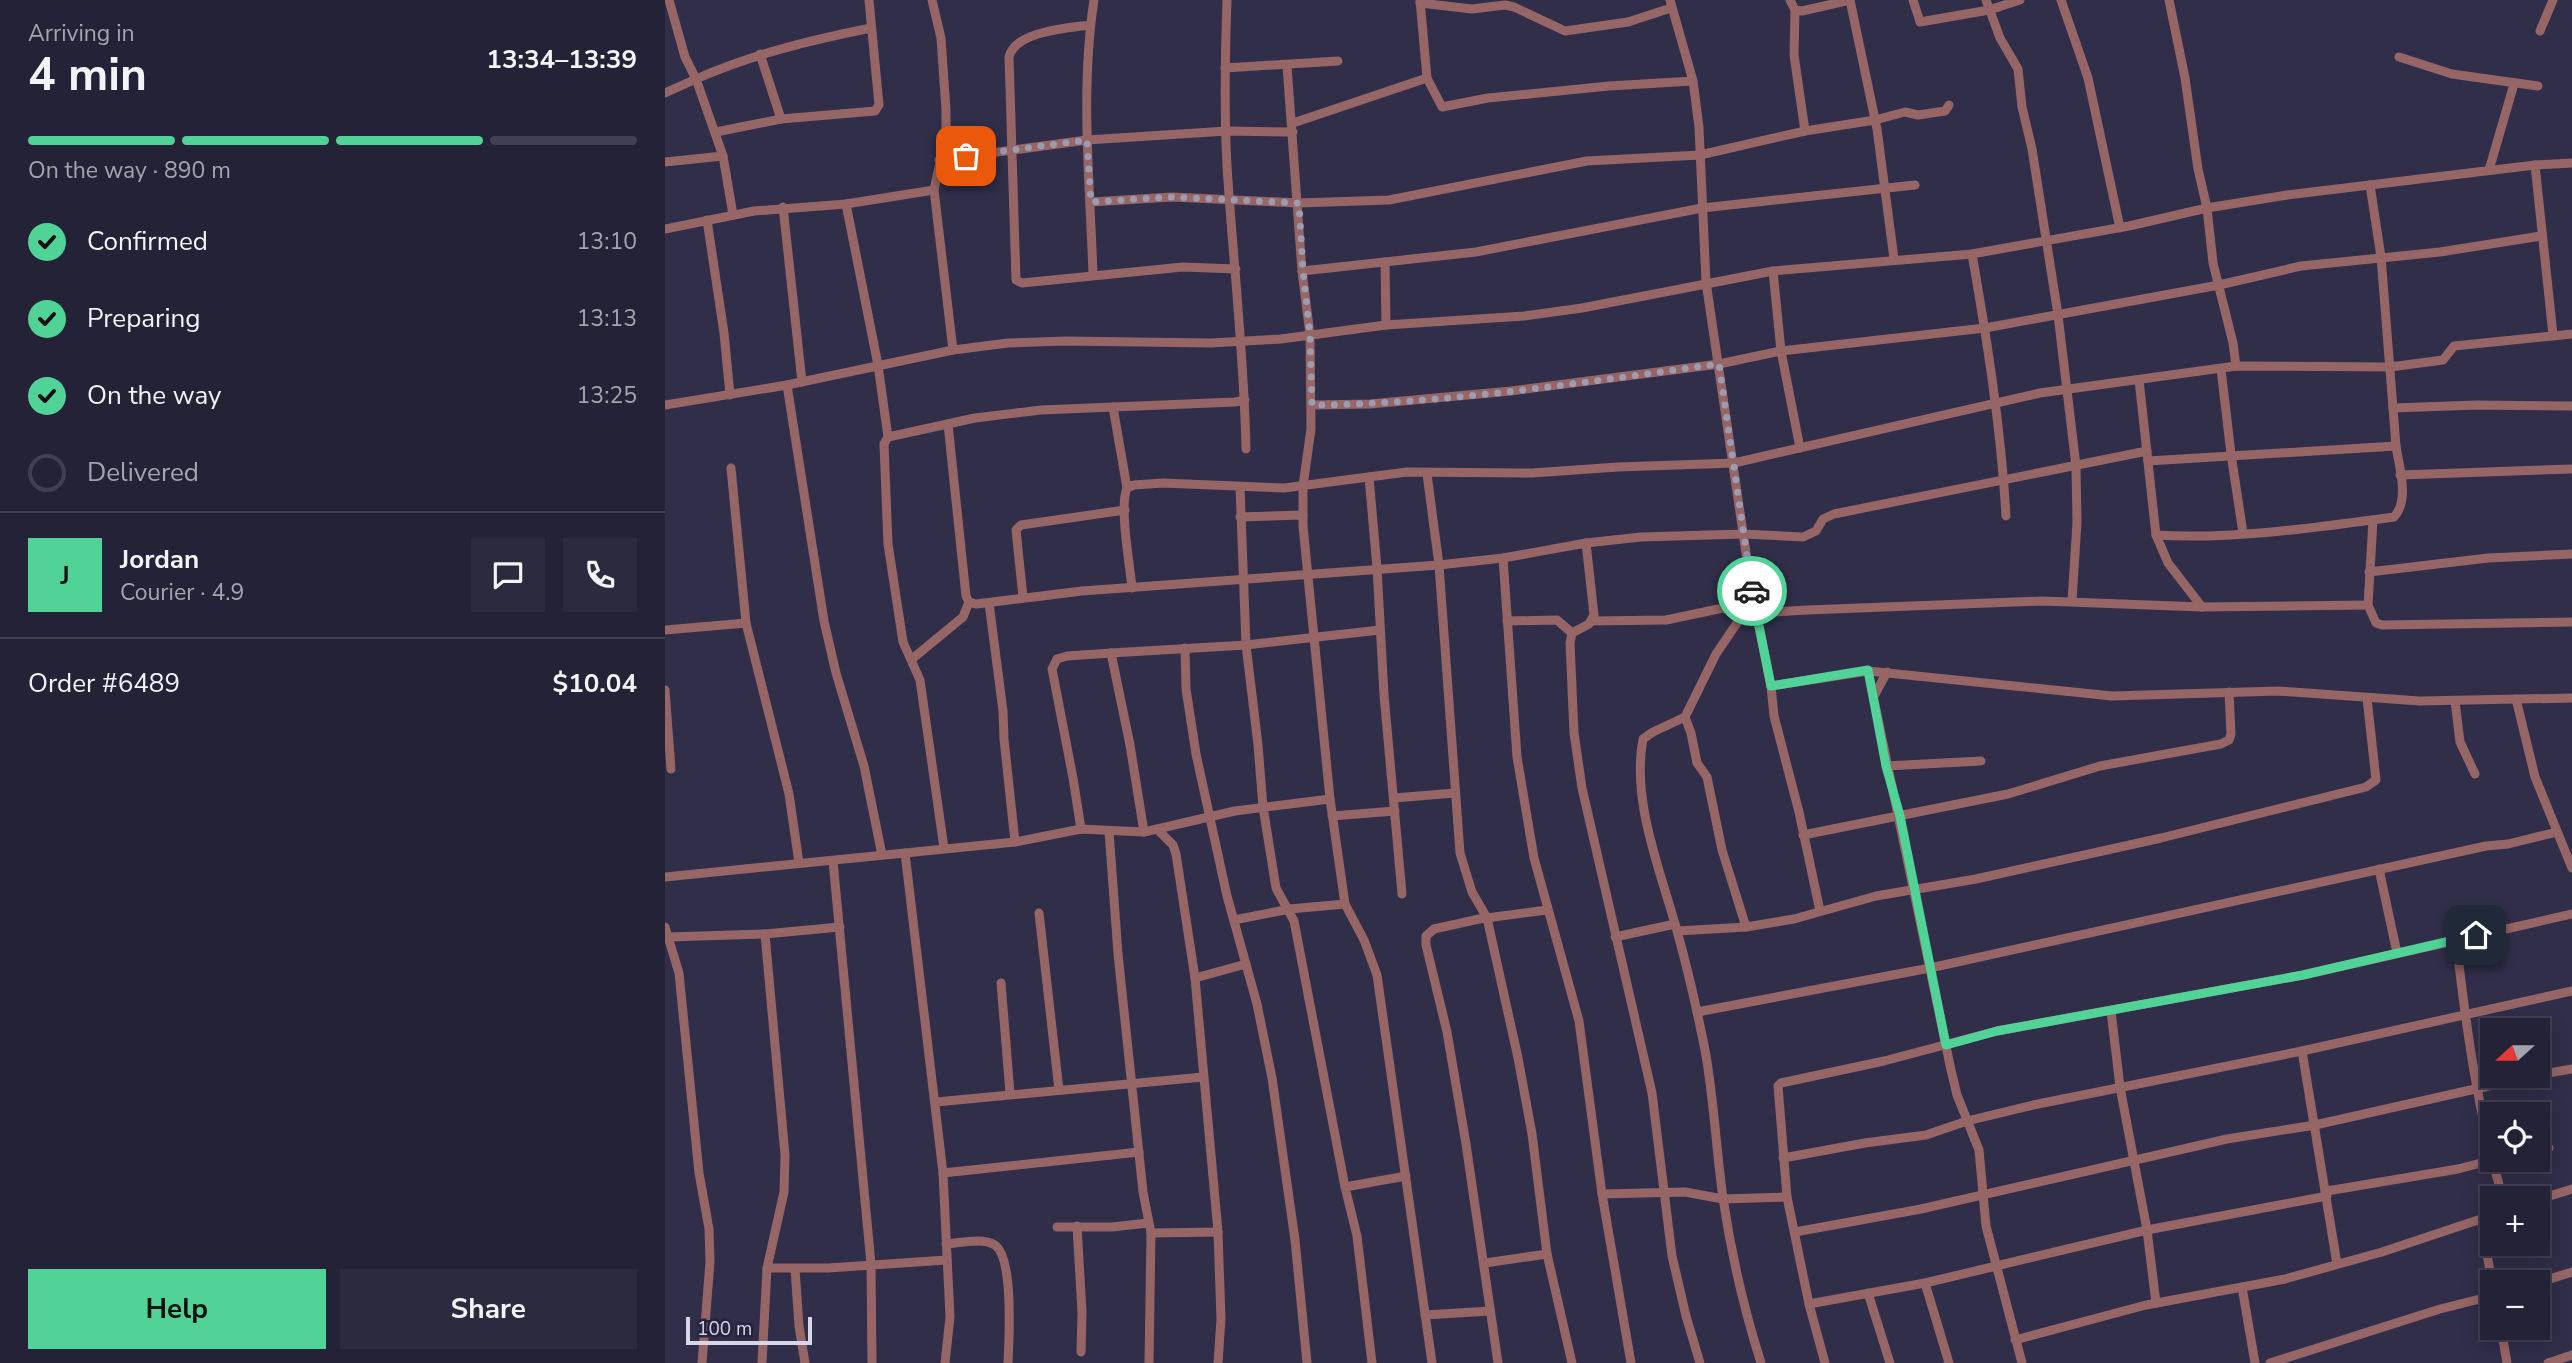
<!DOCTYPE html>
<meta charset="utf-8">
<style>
body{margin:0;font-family:"Nunito Sans",sans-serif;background:#2c2a3f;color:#f1f3f6;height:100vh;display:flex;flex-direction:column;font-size:26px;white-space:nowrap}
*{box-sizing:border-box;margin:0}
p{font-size:23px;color:#a3a4ad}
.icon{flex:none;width:38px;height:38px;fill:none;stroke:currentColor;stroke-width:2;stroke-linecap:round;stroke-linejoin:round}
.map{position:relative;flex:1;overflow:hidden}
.sheet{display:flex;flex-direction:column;background:#242237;width:665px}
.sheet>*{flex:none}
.needle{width:46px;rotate:249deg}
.buttons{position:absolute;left:1815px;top:1018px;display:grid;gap:14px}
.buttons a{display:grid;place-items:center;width:70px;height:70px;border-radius:0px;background:#242237;box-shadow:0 4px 18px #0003,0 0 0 2px #413f52;font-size:35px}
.scale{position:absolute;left:21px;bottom:18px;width:126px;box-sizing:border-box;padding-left:7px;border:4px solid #d6d6e8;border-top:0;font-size:19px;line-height:24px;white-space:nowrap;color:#d6d6e8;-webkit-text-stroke:5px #26243e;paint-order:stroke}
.pin{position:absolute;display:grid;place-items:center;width:60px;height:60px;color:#fff;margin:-30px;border-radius:14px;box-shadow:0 4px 10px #0006}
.courier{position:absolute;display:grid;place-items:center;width:70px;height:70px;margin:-35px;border:5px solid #51d398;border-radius:50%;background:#fff;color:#222;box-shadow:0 2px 9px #0007}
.headline em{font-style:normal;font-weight:700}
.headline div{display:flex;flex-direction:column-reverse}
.headline{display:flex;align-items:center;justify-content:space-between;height:119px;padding:0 28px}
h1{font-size:46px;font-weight:700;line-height:52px}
.bar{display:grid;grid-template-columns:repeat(4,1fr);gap:10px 7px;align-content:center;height:84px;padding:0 28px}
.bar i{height:9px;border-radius:5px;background:#413f52}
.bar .active{background:#51d398}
.bar p{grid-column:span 4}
.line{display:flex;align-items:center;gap:18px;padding:0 28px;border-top:2px solid #413f52}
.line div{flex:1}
.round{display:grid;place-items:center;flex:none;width:74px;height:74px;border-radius:0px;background:#2c2a3f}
ol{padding:0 28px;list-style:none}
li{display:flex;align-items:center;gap:21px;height:77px}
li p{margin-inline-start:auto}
li .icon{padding:7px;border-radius:50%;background:#51d398;color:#111;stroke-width:4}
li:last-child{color:#a3a4ad}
li i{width:38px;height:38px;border:4px solid #413f52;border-radius:50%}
.primary-button{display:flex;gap:14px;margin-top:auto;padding:14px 28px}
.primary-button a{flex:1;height:80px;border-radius:0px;background:#51d398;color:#111;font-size:28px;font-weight:700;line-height:80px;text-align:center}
.primary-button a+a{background:#2c2a3f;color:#f1f3f6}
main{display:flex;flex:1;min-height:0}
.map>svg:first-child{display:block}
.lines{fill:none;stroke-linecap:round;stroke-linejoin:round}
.street{stroke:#966566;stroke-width:9}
.done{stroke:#9c9bb0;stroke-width:7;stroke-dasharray:0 12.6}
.route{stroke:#51d398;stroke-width:9}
</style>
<main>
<section class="sheet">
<div class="headline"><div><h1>4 min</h1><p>Arriving in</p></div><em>13:34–13:39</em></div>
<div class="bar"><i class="active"></i><i class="active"></i><i class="active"></i><i></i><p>On the way · 890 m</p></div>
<ol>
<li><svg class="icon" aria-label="check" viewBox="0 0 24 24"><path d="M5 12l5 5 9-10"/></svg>Confirmed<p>13:10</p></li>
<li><svg class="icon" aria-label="check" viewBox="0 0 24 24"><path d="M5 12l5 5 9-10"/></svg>Preparing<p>13:13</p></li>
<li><svg class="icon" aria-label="check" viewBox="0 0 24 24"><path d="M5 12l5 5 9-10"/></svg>On the way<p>13:25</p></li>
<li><i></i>Delivered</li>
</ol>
<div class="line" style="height:126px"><b class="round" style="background:#51d398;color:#111">J</b><div><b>Jordan</b><p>Courier · 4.9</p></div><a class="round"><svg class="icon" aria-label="chat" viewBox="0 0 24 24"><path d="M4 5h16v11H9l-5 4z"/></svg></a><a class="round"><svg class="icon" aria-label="phone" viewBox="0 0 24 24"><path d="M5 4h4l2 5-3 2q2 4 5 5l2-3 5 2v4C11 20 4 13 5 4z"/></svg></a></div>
<div class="line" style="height:91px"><div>Order #6489</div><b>$10.04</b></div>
<div class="primary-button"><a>Help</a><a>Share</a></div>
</section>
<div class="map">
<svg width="1907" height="1363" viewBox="0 0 1907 1363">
<rect width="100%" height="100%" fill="#302e49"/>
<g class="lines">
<g class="street">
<path d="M267,0L276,38L281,110V134L269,190L288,350"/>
<path d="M562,0C560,55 559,111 562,166C568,260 579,354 581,449"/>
<path d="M755,0L762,78L777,107L823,98L944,86L1028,81"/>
<path d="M1005,0L1028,81L1034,127L1041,282L1086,587L1106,686L1109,716L1134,812L1155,911"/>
<path d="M1125,0L1130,10L1137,11L1185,0"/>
<path d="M1185,0L1212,129L1229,259"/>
<path d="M1248,0L1255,22L1324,10L1355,0"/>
<path d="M1321,0L1335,38L1353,69L1357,107L1367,149L1393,315L1411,466L1412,522L1407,601"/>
<path d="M1396,0L1423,78L1455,228"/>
<path d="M1504,0L1520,78L1533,169L1542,208L1548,263L1568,343L1571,366"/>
<path d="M755,3L807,9L840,5L849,7L900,31L963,22L1006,8"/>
<path d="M1130,10L1129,55L1140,131"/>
<path d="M425,25C403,28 350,31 344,57L351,280L357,283L518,267L571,269"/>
<path d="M1875,31L1888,0"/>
<path d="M95,54L116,119"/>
<path d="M1734,57L1787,74L1873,86"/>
<path d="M622,66L637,271L645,335L646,429L638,486V526L665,799L680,904L699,940L712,975L767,1363"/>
<path d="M560,68L673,61"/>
<path d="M0,93L31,79L20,57L4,0"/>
<path d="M628,123L762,78"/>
<path d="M51,132L116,119L210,111L214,105L204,0"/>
<path d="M58,156L68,215"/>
<path d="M274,160L422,140L562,131L628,132"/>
<path d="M0,162L58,156L31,79C88,54 146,40 206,28"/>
<path d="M1870,165L1888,335"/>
<path d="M1824,170L1849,84"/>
<path d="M426,202L507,197L634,203L724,200L922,161L1035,155L1140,131L1210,120L1240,112L1253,115L1280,111L1284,105"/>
<path d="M181,204L213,365L223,437L219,444L223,544L238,642L255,680L279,848"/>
<path d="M118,207L137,382"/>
<path d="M42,220L59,333L65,395"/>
<path d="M0,229L89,211L181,204L269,190"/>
<path d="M1307,254C1322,340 1336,428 1341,516"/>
<path d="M720,262L721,325"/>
<path d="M637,271L811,252L1037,208L1250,185"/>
<path d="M1108,271L1116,351L1135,448"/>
<path d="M428,275C425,184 415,91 429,0"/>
<path d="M1556,369L1566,454L1578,533"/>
<path d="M1474,380L1491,535L1503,563L1537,607"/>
<path d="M122,385L159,621L171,673L199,766L217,855"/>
<path d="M0,405L122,385L288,350L343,343L400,341L546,343L616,339L721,325L859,316L917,308L1108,271L1307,254L1464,226L1542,208L1622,195L1870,165L1907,163"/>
<path d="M647,405L705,404L846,391L1054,364L1116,351L1320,328L1554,285L1636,266L1775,252L1876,236"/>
<path d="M1728,408L1812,405L1907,406"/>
<path d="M283,424L301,596L304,602L311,604L417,591L774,565L838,558L921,543L976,537L1078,534L1138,537L1151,531L1158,519L1169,514L1482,451"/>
<path d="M223,437L310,418L376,410L448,407"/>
<path d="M1483,461L1731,446"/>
<path d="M66,468L81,623L124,794L134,863"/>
<path d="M762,474L774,565L795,853L807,892L822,918L853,1058L867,1134L882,1254L907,1363"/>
<path d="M1735,475L1907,469"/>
<path d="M704,477L712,568L719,695L737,894"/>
<path d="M575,487L581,645L593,745L598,807L611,888L629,921L680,1187L692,1236L707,1363"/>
<path d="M462,488L469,485L498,483L619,488L742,472L867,473L953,467L1069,463L1375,393L1571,366L1725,367L1778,360L1789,346L1907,334"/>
<path d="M575,517L638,515"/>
<path d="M1708,520L1703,605L1711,623L1717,625L1907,622"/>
<path d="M1491,535C1566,540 1654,527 1729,517C1745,500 1734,467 1731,446L1716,257L1705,185"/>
<path d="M921,543L929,615L924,624L907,633L905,643L909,733L917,788L987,1093L1007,1256L1021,1316L1035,1363"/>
<path d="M838,558L852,757L869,858L914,1021L937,1194L966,1363"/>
<path d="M1704,572L1823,558L1907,554"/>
<path d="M467,588C465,566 454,506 462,488L448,407L570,402L580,400"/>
<path d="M358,597L351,530L356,525L460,510"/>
<path d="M324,603L338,711L339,739L350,842"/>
<path d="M1076,617L1051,654L1020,717L988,732L978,739C966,801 996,872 1012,931C1023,970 1032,1010 1040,1050C1049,1099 1051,1149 1058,1198C1066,1253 1079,1309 1096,1363"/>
<path d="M842,621L892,620L907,633"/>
<path d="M927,621L1001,620L1058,608L1076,617L1092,613L1142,610L1377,601L1537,607L1703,605"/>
<path d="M0,630L81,623"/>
<path d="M520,648L521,689L531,754L562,896L592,1004L607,1078L630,1240L642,1363"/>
<path d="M446,653L465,745L479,832"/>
<path d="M247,659L298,617L304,602"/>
<path d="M1203,671L1286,1070L1292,1095L1314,1150L1321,1226L1357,1363"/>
<path d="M1106,686L1203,671L1447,696L1614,691L1755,701L1907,698"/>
<path d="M0,690L6,769"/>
<path d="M1209,696L1222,672"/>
<path d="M1851,699L1870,777L1907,868"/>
<path d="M1790,701L1795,742L1810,774"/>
<path d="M1020,717L1026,733L1032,763L1042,777L1057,850L1081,927"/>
<path d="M1221,766L1316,761"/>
<path d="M729,798L790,793"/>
<path d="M667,816L730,811"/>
<path d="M416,829L408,778L387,669L392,659L402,656L446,653L581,645L715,630"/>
<path d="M493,830L508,845L511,854L530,978L553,1232L556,1319L553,1363"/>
<path d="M444,831L453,954L478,1192L486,1233L484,1363"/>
<path d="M1138,835L1343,794L1435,766L1556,744L1564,740L1566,734L1564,692"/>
<path d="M240,853L278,1173L285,1317L280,1363"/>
<path d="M168,861L206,1264L207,1363"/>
<path d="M1714,869L1732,953"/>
<path d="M0,877L350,842L416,829L479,832L570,811L665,799"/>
<path d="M374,913L394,1090"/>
<path d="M569,920L625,909L680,904"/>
<path d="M0,927L14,973L34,1173L44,1229L45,1262L37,1363"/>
<path d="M1013,931L1081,927L1129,919L1211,896L1311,879L1496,838L1701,787L1711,780L1702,698"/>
<path d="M3,937L100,934L175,927"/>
<path d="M950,937L1010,924"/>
<path d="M1791,939C1801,1027 1813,1114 1838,1199"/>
<path d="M530,978L581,964"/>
<path d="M336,983L345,1093"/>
<path d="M1446,1011L1455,1087L1482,1230L1491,1303"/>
<path d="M1032,1012L1265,968L1821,846L1843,844L1892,832"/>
<path d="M1637,1051L1672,1264"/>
<path d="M1872,1075L1907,1069"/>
<path d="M271,1102L538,1077"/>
<path d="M1872,1150L1884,1148"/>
<path d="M1118,1158L1200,1143L1261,1135L1302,1121L1368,1105L1637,1051L1907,991"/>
<path d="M278,1173L474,1152"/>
<path d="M680,1187L741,1176"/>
<path d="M1662,1191L1793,1169L1827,1160"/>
<path d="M937,1194L1020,1192L1058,1199L1122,1197"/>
<path d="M1872,1200L1907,1189"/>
<path d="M1827,1214L1816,1219L1827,1283"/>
<path d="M412,1226L417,1312L416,1352"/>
<path d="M392,1227H447L483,1223"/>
<path d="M1130,1232L1256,1209L1562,1139L1650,1125L1868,1076"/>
<path d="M486,1233L553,1232"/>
<path d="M281,1244C295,1243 318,1237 330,1245C349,1259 344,1340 343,1363"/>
<path d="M820,1263L882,1254"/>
<path d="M102,1268H163L282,1260"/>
<path d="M130,1269L134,1326L140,1363"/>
<path d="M1260,1283L1284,1363"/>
<path d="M1872,1283L1907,1272"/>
<path d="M1577,1287L1590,1363"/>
<path d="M1203,1293L1225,1363"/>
<path d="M1144,1304L1260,1283L1482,1230L1662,1196"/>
<path d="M760,1315L825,1311"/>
<path d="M1836,1328L1842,1363"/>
<path d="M1350,1340L1481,1305L1620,1279L1717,1252L1816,1219"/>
<path d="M97,1363L102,1268L119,1192L120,1155L100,934"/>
<path d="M833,1363L801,1144L782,1032L761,945V936L769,929L814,919L882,910"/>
<path d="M1160,1363L1144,1304L1122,1197L1113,1086L1116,1083L1219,1061L1332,1031L1638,975L1907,914"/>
<path d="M1605,1363L1775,1309L1827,1296"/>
<path d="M1883,1363L1907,1355"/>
</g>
</g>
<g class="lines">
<path class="done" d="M301,156L422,140L426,202L507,197L634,203L638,271L645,335L647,405C783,404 919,382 1054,364L1087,591"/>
<path class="route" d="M1087,591L1106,686L1203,670L1221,766L1235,816L1281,1045L1332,1031L1638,975L1811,935"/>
</g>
</svg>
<div class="buttons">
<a><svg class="needle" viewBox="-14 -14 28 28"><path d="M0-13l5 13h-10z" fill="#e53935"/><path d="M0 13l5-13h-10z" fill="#a3a4ad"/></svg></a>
<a><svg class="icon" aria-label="locate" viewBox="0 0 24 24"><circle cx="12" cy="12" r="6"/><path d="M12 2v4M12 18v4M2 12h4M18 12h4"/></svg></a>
<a>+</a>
<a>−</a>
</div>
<div class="scale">100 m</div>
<div class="pin" style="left:301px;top:156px;background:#ea580c"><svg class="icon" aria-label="bag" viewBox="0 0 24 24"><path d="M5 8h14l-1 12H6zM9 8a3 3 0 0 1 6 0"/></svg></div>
<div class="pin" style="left:1811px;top:935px;background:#1f2937"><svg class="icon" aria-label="home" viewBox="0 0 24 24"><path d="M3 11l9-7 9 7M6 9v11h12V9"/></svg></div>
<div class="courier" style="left:1087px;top:591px"><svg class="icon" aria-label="car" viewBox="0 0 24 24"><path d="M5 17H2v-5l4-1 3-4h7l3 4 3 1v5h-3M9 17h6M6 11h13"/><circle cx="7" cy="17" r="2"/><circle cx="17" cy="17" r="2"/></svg></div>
</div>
</main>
